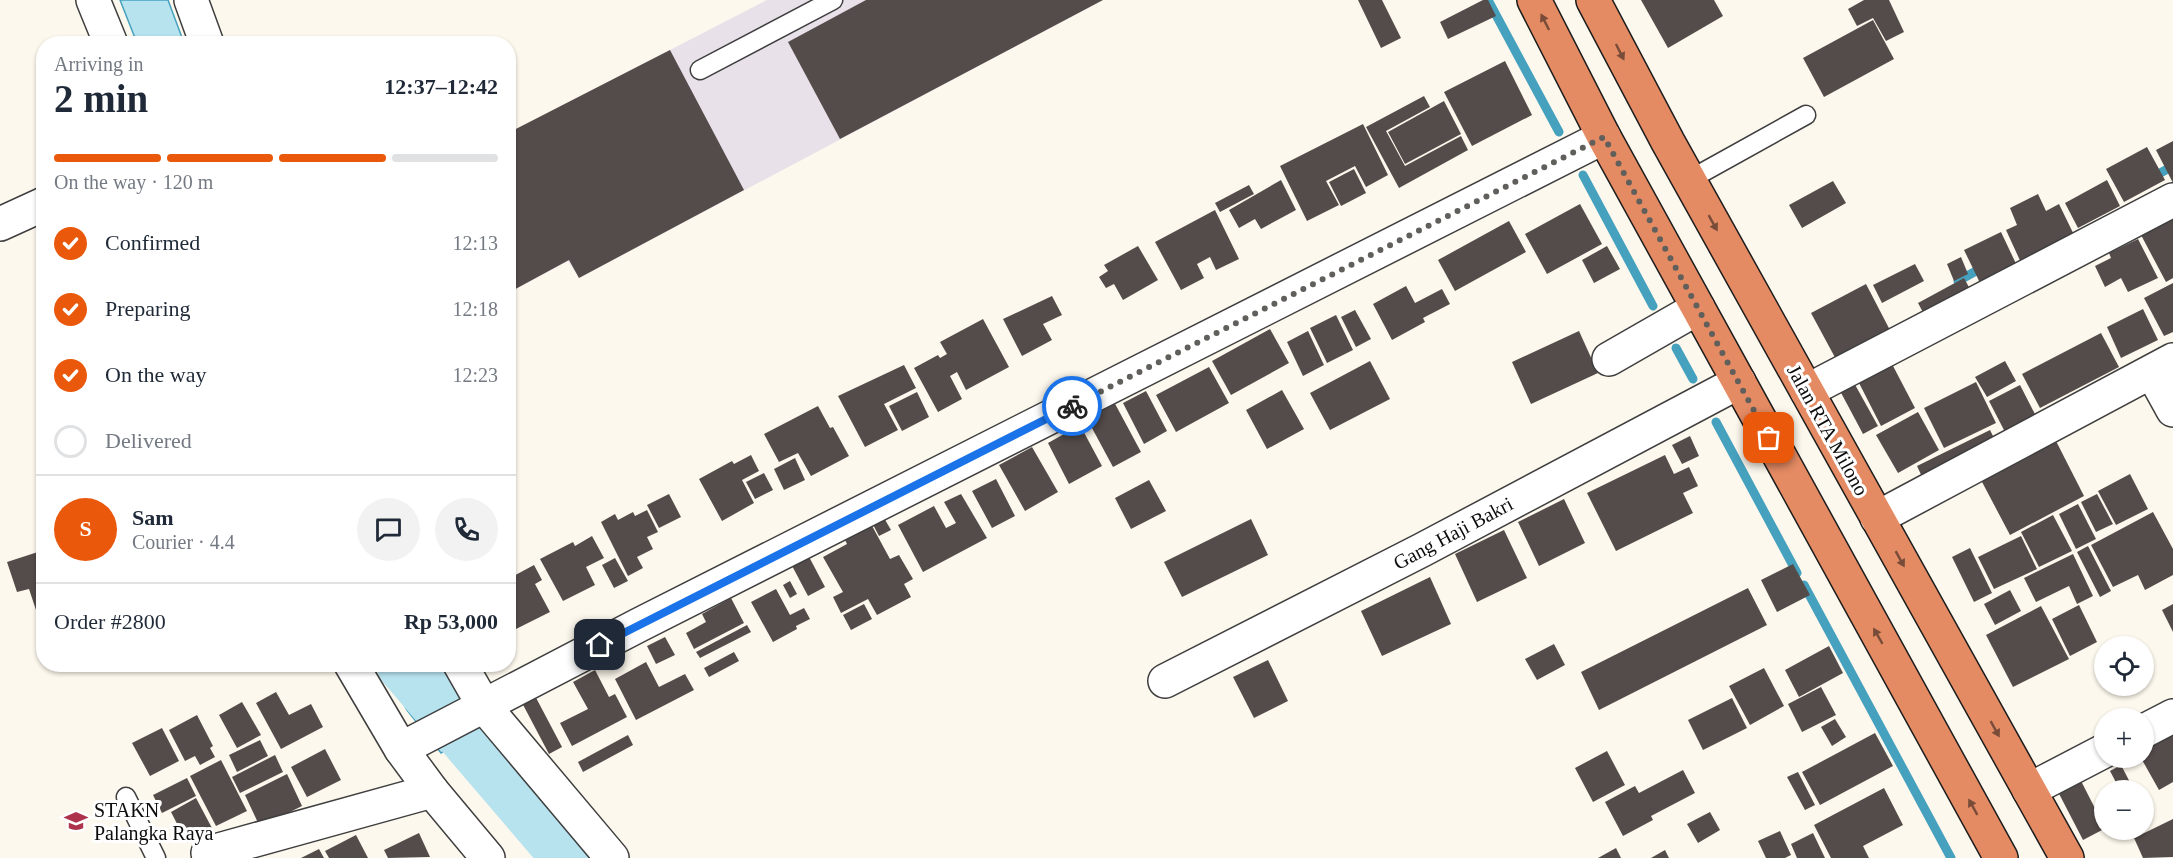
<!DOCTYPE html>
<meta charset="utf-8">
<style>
body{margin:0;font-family:"Times New Roman",serif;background:#f2f2f3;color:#1f2937;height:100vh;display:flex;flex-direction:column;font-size:22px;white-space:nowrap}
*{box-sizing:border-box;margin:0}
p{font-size:20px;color:#747a83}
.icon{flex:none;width:33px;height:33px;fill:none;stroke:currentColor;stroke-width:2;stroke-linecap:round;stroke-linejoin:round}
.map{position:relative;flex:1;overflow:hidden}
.side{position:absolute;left:36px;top:36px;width:480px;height:636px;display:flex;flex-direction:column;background:#fff;border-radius:24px;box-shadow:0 2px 4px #0004}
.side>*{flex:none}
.buttons{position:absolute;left:2094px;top:636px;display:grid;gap:12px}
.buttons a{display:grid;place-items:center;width:60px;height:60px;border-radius:50%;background:#fff;box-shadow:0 2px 4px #0004;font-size:30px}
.pin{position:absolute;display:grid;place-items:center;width:51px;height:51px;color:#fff;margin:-26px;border-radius:12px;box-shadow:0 3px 9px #0006}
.courier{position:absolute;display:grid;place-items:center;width:60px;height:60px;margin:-30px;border:4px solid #1a73e8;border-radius:50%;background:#fff;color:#222;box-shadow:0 2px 8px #0007}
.summary em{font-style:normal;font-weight:700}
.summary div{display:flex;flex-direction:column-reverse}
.summary{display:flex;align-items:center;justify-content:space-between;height:102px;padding:0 18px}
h1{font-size:39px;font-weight:700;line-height:45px}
.bar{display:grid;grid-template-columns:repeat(4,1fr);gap:9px 6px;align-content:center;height:72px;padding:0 18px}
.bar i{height:8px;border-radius:4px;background:#e0e1e3}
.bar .on{background:#ea580c}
.bar p{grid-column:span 4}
.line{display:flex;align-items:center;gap:15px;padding:0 18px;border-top:2px solid #e0e1e3}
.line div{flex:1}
.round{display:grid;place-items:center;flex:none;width:63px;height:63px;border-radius:32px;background:#f2f2f3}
ol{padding:0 18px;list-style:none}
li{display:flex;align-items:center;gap:18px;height:66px}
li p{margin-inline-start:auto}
li .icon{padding:6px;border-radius:50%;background:#ea580c;color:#fff;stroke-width:4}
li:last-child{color:#747a83}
li i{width:33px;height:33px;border:3px solid #e0e1e3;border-radius:50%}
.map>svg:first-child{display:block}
.industrial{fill:#e8e1ea}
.water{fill:#b7e3ef;stroke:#46a1be;stroke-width:1.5}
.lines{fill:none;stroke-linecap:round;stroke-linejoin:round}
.stream{stroke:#46a1be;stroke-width:9}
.river{stroke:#b7e3ef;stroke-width:54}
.building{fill:#544c4a}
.lane-casing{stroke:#3f3f3f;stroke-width:21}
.street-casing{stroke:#3f3f3f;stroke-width:36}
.highway-casing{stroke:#1d1d1d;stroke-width:36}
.lane{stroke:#fff;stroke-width:18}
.street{stroke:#fff;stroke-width:33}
.highway{stroke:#e58b64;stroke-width:33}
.oneway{fill:#784c38}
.done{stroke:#605f5b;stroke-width:6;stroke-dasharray:0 10.8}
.route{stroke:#1a73e8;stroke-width:8}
.labels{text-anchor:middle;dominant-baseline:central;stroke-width:6;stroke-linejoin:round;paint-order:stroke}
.street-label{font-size:20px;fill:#0c0c0c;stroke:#fff}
.poi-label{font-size:20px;fill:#0c0c0c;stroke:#fff;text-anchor:start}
</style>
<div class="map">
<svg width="2173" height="858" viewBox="0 0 2173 858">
<rect width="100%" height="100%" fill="#fdf8ed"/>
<path class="industrial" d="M767,0H1103L579,278L568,261L509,293V133Z"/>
<g class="water">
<path d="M120,0H168L184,43H137Z"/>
<path d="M382,665H428L475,730L441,753L407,710Z"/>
</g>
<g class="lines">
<g class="stream">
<path d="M1488,0L1559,132"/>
<path d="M1583,175L1653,306"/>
<path d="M2151,178L2173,166"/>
<path d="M1958,281L1985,266"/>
<path d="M1676,348L1693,379"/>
<path d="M1716,422L1797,573"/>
<path d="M1804,585L1951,858"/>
</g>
<path class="river" d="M403,664L569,858"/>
</g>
<g class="building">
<path d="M866,0H1103L840,139L788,42Z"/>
<path d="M1358,0H1382L1401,38L1381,48Z"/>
<path d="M1483,0H1488L1496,16L1448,39L1440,22Z"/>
<path d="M1641,0H1714L1723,16L1668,48Z"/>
<path d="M1864,0H1889L1904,32L1886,41L1873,18L1857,26L1848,9Z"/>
<path d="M1873,20L1894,59L1824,97L1803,58Z"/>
<path d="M670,50L744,190L579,278L569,260L508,293V133Z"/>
<path d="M1505,61L1532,115L1472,146L1444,92Z"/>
<path d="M1424,96L1430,107L1386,131L1405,166L1461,136L1468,150L1399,188L1366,127Z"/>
<path d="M1444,101L1461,134L1405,164L1388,132Z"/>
<path d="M1363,124L1388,175L1366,187L1355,166L1326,181L1339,205L1307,221L1280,166Z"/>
<path d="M2173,141V183L2156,150Z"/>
<path d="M2147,147L2165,180L2124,202L2106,169Z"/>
<path d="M1354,169L1366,193L1341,206L1329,182Z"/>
<path d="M1281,180L1296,210L1261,229L1255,219L1239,228L1229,210Z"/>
<path d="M2107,180L2120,206L2078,228L2065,203Z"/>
<path d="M1833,181L1846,203L1802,228L1789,205Z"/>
<path d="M1249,185L1254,194L1220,212L1215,203Z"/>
<path d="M2038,194L2046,211L2059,204L2077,241L2023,267L2006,230L2017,225L2010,208Z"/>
<path d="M1580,204L1602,244L1547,274L1525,234Z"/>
<path d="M1215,210L1239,259L1216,270L1210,257L1197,264L1204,278L1181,290L1155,242Z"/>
<path d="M2173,218V278L2166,282L2141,235Z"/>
<path d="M1509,221L1526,252L1455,291L1438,260Z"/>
<path d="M2001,232L2019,270L1982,287L1964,250Z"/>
<path d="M2138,239L2158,278L2128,292L2121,278L2105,287L2095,266L2111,258L2109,253Z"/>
<path d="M1138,246L1158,280L1123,300L1114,284L1106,288L1099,277L1108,271L1104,265Z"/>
<path d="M1607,246L1620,269L1594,283L1582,260Z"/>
<path d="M1961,257L1968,274L1954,281L1947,264Z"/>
<path d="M1915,264L1924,281L1882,303L1873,285Z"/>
<path d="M1964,278L1971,291L1925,316L1918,303Z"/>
<path d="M2173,283V332L2164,336L2144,298Z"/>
<path d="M1866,284L1892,334L1838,363L1811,313Z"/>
<path d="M1406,286L1415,303L1442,289L1450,304L1423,318L1425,322L1392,340L1373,304Z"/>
<path d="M1052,296L1062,315L1043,324L1052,340L1022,356L1003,319Z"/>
<path d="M2143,309L2158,340L2121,358L2107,327Z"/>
<path d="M1355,310L1371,339L1356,347L1341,317Z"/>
<path d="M1336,315L1353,350L1327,363L1310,328Z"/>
<path d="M983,319L1009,367L966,390L957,372L950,376L962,399L938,412L914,368L938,355L940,358L947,354L940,342Z"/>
<path d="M1270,329L1289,363L1231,395L1212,361Z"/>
<path d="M1308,331L1324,365L1303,376L1287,342Z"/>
<path d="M1579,331L1598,373L1531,404L1512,362Z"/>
<path d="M2101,333L2119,367L2040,408L2022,374Z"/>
<path d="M1370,361L1390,399L1330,430L1310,393Z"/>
<path d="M2005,361L2016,381L1987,397L1975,377Z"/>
<path d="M1892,364L1915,408L1881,426L1858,381Z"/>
<path d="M904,365L916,388L884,404L898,430L865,447L838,396Z"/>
<path d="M1209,367L1229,403L1176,432L1156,395Z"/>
<path d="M1853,381L1878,426L1863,434L1839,389Z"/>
<path d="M1976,382L1996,423L1944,448L1924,408Z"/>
<path d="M2020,385L2036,416L2005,432L1989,401Z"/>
<path d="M1282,390L1304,429L1267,449L1246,410Z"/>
<path d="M1146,391L1167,431L1144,444L1123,403Z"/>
<path d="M917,392L929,417L902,431L889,406Z"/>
<path d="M1113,400L1141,452L1113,467L1085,415Z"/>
<path d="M818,406L830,428L833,427L849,456L811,476L798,453L779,462L764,434Z"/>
<path d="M1918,412L1939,450L1898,473L1876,435Z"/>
<path d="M1080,425L1102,466L1069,484L1048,443Z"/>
<path d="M1990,430L1997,444L1924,481L1917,466Z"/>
<path d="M1690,436L1699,456L1682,464L1672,445Z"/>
<path d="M2056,441L2084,496L2010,535L1981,480Z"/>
<path d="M1032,447L1058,492L1025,511L999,465Z"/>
<path d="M751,455L759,471L742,480L754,503L722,521L699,479L732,461L734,464Z"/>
<path d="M1665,455L1674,474L1689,467L1698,486L1683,493L1693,513L1616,551L1587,493Z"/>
<path d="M795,458L805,480L784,490L774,469Z"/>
<path d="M764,473L773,490L755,499L746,482Z"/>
<path d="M2130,474L2148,509L2116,525L2098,491Z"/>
<path d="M996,479L1015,516L992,528L972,491Z"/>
<path d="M1149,480L1166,511L1131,529L1115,498Z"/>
<path d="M669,494L681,517L659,528L647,505Z"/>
<path d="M961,494L987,538L923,572L898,525L934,506L946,528L956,523L944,502Z"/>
<path d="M2097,494L2113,524L2096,532L2081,502Z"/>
<path d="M1564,499L1585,543L1539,566L1518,522Z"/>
<path d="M2078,504L2096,539L2076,549L2059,514Z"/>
<path d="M647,510L658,532L647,537L653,549L637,557L643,568L628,576L601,522L615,514L618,520L633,512L635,516Z"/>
<path d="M864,511L890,559L899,555L913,579L904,584L911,597L877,615L868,599L841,613L833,597L843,592L823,557L847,544L843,536Z"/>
<path d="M880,511L891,530L879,536L869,517Z"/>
<path d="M2153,512L2173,549V575L2145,590L2138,575L2113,587L2091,545Z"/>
<path d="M2053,515L2072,551L2039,567L2021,532Z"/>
<path d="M1251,519L1268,555L1182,597L1164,562Z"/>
<path d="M1504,530L1527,578L1477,602L1455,554Z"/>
<path d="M592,536L604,558L586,567L595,585L563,601L540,559L573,542L575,546Z"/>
<path d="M2021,536L2037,569L1994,589L1978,557Z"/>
<path d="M2088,546L2111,591L2100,597L2077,552Z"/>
<path d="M1970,548L1992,593L1974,602L1952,557Z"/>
<path d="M44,550V620L40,622L29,589L17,592L7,562Z"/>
<path d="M807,553L825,587L808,596L790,562Z"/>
<path d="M2073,554L2093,596L2077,604L2069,586L2036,602L2024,578Z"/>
<path d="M615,558L628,581L614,588L602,565Z"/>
<path d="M1793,564L1810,595L1777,612L1761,580Z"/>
<path d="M534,565L542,580L535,584L550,612L516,629L508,614V579Z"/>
<path d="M1430,577L1451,624L1382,656L1361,611Z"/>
<path d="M790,581L797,594L790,598L783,585Z"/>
<path d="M1748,588L1767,625L1599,710L1581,672Z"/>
<path d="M776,589L790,615L804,608L810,619L796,626L797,629L773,642L751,602Z"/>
<path d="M2010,590L2021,611L1995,625L1984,604Z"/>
<path d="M731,598L744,623L694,649L686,633L706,622L702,614Z"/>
<path d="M864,604L872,619L851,630L843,615Z"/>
<path d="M2173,604V632L2162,610Z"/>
<path d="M2079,605L2097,642L2070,656L2052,619Z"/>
<path d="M2041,606L2069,659L2013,687L1986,635Z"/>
<path d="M747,625L751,632L700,658L696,652Z"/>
<path d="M665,637L675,655L656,664L647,646Z"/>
<path d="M1554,644L1565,665L1537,680L1525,659Z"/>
<path d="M1829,646L1843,673L1799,697L1785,670Z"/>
<path d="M734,652L739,661L709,677L704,668Z"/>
<path d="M1268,660L1288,701L1254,718L1233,677Z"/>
<path d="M646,662L659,687L685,674L694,690L636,720L615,679Z"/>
<path d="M1764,668L1784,706L1750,725L1729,686Z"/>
<path d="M595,670L609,697L615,694L627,717L572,746L560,723L588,709L573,682Z"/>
<path d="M1821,687L1836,715L1802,732L1788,704Z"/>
<path d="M276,692L289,715L311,704L323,727L281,749L256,703Z"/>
<path d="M533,692L562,747L549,754L520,699Z"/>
<path d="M1732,698L1747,728L1703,750L1688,720Z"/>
<path d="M242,702L261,735L237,748L219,715Z"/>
<path d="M197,715L213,746L210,748L215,757L200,765L195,756L185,761L169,730Z"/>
<path d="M1835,719L1846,737L1832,746L1821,727Z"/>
<path d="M162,728L179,761L150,776L132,743Z"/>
<path d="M2173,731V782L2159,790L2141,758H2144V739Z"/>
<path d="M1875,733L1893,766L1820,805L1802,772Z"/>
<path d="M628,735L633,745L583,772L578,762Z"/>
<path d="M260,740L268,756L237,772L229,755Z"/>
<path d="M325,749L341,780L307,797L291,767Z"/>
<path d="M1607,751L1625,785L1593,802L1575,768Z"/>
<path d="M275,755L283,772L240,793L232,777Z"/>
<path d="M221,760L247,811L216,826L190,776Z"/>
<path d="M2121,765L2134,790H2120L2110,771Z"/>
<path d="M1683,770L1695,793L1651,816L1653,820L1623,836L1605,802L1635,786L1639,793Z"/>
<path d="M1798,772L1815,805L1805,810L1787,777Z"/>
<path d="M287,774L302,806L260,827L245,795Z"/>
<path d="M2078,775L2104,826V829L2083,840L2055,786Z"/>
<path d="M187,778L196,796L162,813L153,795Z"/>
<path d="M1884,788L1903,825L1863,846L1869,858H1831L1814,825Z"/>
<path d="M196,798L213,830L187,843L171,812Z"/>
<path d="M1710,812L1720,830L1698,843L1687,824Z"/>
<path d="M2173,819V857L2143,858L2134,838Z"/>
<path d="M1780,831L1791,855L1785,858H1766L1758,841Z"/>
<path d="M419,833L430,857L388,858L384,850Z"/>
<path d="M1813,833L1825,858H1797L1791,844Z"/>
<path d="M356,835L368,858H329L325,851Z"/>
<path d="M1616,848L1621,858H1598Z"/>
<path d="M319,849L324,858H301Z"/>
<path d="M1665,850L1669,858H1651Z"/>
</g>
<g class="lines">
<g class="lane-casing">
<g id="lane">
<path d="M700,70L833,0"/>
<path d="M1689,180L1806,115"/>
<path d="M126,797L156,858"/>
</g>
</g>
<g class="street-casing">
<g id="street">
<path d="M93,0L111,44"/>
<path d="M191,0L207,44"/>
<path d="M0,224L44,204"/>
<path d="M1609,359L1698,308"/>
<path d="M2152,372L2173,410"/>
<path d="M1807,391L2173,200"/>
<path d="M1877,518L2173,360"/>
<path d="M351,664L401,749L432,791L488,858"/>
<path d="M460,664L484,706L612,858"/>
<path d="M1165,681L1422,550L1739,382"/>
<path d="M2144,731L2173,716"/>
<path d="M401,749L639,625L1604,137"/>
<path d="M2029,790L2104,751"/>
<path d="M208,853L432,791"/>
</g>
</g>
<g class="highway-casing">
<g id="highway">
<path d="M1534,0L1604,137L2001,858"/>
<path d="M1593,0L1668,142L2067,858"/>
</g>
</g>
<use href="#lane" class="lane"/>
<use href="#street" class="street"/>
<use href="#highway" class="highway"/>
</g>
<defs><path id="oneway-solid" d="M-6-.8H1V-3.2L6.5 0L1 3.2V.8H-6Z" transform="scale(1.5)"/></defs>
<g class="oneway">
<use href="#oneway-solid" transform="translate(1545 22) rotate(-117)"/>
<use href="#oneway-solid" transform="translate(1620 52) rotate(63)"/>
<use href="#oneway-solid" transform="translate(1713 223) rotate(61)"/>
<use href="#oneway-solid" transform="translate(1900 559) rotate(61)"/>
<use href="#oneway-solid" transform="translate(1878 636) rotate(-120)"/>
<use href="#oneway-solid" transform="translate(1995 729) rotate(61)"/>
<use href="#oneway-solid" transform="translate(1973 807) rotate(-119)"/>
</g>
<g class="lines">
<path class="done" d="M1072,406L1604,137L1769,438"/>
<path class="route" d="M600,645L1072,406"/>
</g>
<defs>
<g id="university-bare" transform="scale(1.8)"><path d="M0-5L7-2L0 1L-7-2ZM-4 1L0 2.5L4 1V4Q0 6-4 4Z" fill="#ad334c" stroke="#fff" stroke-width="2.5" paint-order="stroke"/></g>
</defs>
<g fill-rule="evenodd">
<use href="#university-bare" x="76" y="821"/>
</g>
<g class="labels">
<g class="street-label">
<text transform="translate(1828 430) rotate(61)">Jalan RTA Milono</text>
<text transform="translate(1453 533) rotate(-28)">Gang Haji Bakri</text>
</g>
<g class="poi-label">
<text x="94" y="810">STAKN<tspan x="94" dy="23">Palangka Raya</tspan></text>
</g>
</g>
</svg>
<div class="buttons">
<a><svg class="icon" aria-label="locate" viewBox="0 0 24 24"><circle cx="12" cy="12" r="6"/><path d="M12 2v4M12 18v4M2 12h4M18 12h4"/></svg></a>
<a>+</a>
<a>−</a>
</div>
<div class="pin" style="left:1769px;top:438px;background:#ea580c"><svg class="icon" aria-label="bag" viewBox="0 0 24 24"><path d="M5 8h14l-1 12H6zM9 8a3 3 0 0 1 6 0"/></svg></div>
<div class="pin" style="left:600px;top:645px;background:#1f2937"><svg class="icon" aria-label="home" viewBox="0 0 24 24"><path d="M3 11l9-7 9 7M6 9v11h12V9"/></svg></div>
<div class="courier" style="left:1072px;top:406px"><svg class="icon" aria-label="bike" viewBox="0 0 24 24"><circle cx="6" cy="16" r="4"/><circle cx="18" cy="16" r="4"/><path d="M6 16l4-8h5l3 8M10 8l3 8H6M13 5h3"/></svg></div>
<section class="side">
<div class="summary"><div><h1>2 min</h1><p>Arriving in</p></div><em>12:37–12:42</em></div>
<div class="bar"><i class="on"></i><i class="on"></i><i class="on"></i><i></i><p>On the way · 120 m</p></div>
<ol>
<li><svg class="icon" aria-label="check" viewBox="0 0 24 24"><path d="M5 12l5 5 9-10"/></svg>Confirmed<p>12:13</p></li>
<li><svg class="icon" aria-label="check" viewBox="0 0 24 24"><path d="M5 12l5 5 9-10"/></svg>Preparing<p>12:18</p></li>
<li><svg class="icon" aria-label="check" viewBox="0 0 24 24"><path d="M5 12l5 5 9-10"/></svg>On the way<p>12:23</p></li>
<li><i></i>Delivered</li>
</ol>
<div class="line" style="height:108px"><b class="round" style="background:#ea580c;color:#fff">S</b><div><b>Sam</b><p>Courier · 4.4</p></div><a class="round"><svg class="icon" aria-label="chat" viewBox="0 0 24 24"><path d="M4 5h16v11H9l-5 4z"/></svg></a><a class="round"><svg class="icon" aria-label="phone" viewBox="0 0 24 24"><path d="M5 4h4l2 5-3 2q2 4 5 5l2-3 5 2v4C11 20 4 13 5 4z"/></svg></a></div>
<div class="line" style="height:78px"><div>Order #2800</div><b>Rp 53,000</b></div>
</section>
</div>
